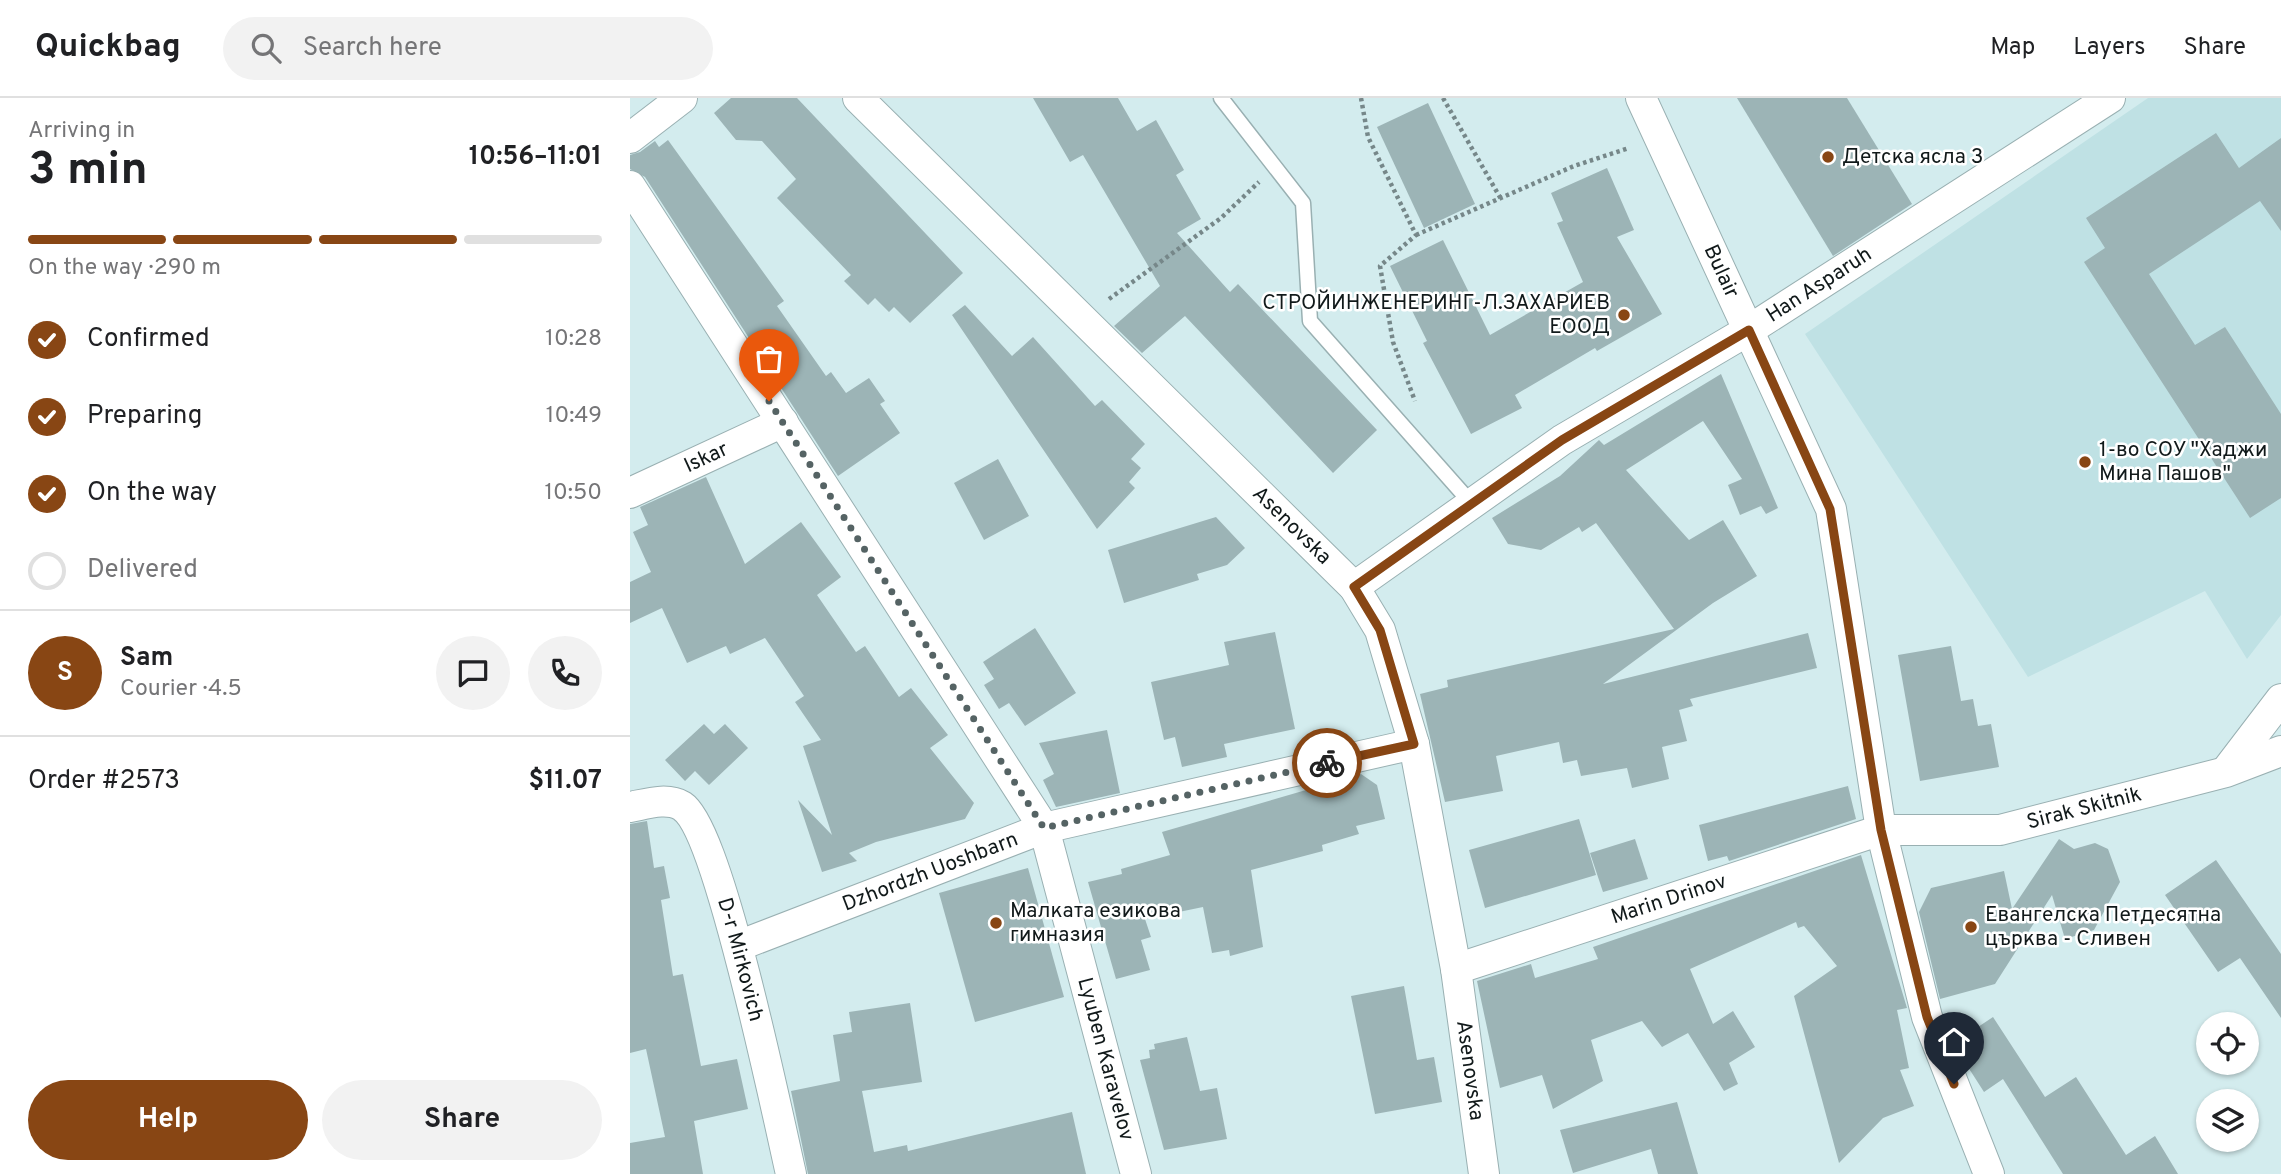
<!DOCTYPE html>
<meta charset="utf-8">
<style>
body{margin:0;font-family:Overpass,sans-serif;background:#f2f2f2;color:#202124;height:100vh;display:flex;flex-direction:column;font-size:26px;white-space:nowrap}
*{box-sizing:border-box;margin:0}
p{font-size:23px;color:#757577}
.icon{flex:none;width:38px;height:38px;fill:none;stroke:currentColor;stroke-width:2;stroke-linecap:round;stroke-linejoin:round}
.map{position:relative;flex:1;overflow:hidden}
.sheet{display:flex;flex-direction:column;background:#fff;width:630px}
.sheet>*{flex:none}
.controls{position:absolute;left:1566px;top:914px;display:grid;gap:14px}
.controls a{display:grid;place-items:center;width:63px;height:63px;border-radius:50%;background:#fff;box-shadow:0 2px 5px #0004;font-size:35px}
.pin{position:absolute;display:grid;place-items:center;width:60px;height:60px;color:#fff;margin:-72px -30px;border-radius:50% 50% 50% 0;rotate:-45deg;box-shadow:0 0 7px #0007}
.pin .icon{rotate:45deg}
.courier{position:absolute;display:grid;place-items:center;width:70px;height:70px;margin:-35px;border:5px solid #884614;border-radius:50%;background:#fff;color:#222;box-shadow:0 2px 9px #0007}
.headline em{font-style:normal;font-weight:700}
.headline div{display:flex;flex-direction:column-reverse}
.headline{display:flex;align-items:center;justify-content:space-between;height:119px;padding:0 28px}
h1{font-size:46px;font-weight:700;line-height:52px}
.bar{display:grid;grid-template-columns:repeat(4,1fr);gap:10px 7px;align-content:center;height:84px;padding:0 28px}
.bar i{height:9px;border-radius:5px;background:#e0e0e0}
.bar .selected{background:#884614}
.bar p{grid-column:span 4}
.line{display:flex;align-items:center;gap:18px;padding:0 28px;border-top:2px solid #e0e0e0}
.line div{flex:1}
.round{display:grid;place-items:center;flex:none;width:74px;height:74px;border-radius:37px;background:#f2f2f2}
ol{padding:0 28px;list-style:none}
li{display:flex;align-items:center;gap:21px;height:77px}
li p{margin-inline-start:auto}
li .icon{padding:7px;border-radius:50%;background:#884614;color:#fff;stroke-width:4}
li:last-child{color:#757577}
li i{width:38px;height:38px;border:4px solid #e0e0e0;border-radius:50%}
.primary-button{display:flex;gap:14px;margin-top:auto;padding:14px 28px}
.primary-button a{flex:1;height:80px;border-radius:42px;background:#884614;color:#fff;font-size:28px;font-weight:700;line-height:80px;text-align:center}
.primary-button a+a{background:#f2f2f2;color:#202124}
header{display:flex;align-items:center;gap:42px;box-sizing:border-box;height:98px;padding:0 35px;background:#fff;border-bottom:2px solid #e0e0e0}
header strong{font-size:33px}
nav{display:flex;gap:38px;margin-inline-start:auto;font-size:24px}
.search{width:490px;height:63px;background:#f2f2f2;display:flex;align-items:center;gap:18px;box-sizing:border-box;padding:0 24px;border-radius:38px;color:#757577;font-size:26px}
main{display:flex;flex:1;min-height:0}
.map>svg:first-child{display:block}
.built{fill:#bfe1e4}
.building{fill:#9cb4b6}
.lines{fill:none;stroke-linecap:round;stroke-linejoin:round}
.service-casing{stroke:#99b0b2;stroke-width:17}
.minor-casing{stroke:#99b0b2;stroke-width:32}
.path{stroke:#768789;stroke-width:4.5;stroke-dasharray:3.5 3.5;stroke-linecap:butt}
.service{stroke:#fff;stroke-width:14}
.minor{stroke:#fff;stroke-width:30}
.done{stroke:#556364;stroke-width:7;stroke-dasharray:0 12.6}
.route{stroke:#884614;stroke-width:9}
.poi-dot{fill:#884614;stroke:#fff;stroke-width:2.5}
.labels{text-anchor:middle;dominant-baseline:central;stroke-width:5;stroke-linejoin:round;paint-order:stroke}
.poi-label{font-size:21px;fill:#11191a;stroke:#fff;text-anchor:start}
.street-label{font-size:21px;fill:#11191a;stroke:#fff}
</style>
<header>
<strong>Quickbag</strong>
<div class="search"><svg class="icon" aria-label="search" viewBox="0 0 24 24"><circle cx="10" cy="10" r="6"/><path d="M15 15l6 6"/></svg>Search here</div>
<nav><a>Map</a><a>Layers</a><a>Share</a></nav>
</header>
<main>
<section class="sheet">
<div class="headline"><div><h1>3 min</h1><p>Arriving in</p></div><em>10:56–11:01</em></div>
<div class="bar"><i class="selected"></i><i class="selected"></i><i class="selected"></i><i></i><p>On the way · 290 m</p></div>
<ol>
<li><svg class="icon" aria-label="check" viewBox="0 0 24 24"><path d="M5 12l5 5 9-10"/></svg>Confirmed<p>10:28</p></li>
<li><svg class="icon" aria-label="check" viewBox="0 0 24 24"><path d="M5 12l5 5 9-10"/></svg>Preparing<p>10:49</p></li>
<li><svg class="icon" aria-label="check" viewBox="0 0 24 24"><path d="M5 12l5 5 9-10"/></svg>On the way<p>10:50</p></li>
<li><i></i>Delivered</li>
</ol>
<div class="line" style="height:126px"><b class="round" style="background:#884614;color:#fff">S</b><div><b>Sam</b><p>Courier · 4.5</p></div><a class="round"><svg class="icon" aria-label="chat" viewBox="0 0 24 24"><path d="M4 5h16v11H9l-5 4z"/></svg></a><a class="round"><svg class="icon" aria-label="phone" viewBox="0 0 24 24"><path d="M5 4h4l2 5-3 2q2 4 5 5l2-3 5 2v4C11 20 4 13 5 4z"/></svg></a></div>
<div class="line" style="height:91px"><div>Order #2573</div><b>$11.07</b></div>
<div class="primary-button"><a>Help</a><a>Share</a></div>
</section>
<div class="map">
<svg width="1651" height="1076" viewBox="0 0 1651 1076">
<rect width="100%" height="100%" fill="#d3ecee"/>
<path class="built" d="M1518,0H1651V517L1617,561L1575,493L1398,579L1175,236Z"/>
<g class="building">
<path d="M101,0H167L333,175L280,225L264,209L259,214L245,200L238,207L214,183L221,177L147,100L166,81L132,43L106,42L84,15Z"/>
<path d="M403,0H488L507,33L526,22L554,72L546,77L571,121L547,135L600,194L608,186L747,332L703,375L555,218L512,255L484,228L530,188L453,57L440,64Z"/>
<path d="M1107,0H1217L1282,106L1203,158Z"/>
<path d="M798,5L845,106L794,130L747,29Z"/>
<path d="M1586,35L1609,70L1651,40V133L1630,103L1519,176L1565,247L1595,229L1651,316V400L1620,420L1454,164L1475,150L1456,120Z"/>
<path d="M38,42L154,203L147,208L196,278L201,274L216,295L239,280L255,303L250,306L270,335L208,378L15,79L0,71V57L10,54L25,43L29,49Z"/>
<path d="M977,70L1004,132L987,139L1032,216L967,253L965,250L885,297L892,310L841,336L793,245L797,243L760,168L813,142L860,237L953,184L927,125L933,123L921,95Z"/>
<path d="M335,207L382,258L403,239L465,308L472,302L515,346L501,361L511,370L499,384L505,390L467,431L322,217Z"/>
<path d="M1091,276L1148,410L1136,416L1131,408L1110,417L1098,387L1112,381L1073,323L996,372L1059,442L1093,422L1127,478L1083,505L973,586L1178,535L1187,570L1060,601L1063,608L1049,612L1057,643L1032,649L1039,681L1002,690L997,670L951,678L947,662L933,665L929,644L866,658L873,693L815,704L790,596L818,589L817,582L1044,531L966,425L952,434L949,429L911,452L878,446L862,420L930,378L969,342L974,347Z"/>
<path d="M368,361L399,418L354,442L324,385Z"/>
<path d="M76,379L115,466L171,424L211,479L187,497L226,554L235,548L269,599L281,590L318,637L300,650L344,705L335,721L246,744L219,755L227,763L192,774L168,702L202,737L173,648L191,642L165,604L174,598L135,540L100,556L96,548L57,565L32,510L0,525V484L21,474L3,434L18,427L10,409Z"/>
<path d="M586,419L615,450L597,467L567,476L569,482L494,505L478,452Z"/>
<path d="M405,530L446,595L395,628L379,605L369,611L354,587L364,581L353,564Z"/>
<path d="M645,534L665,631L594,646L597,659L552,669L545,639L534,642L521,584L599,567L594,544Z"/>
<path d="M1321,548L1331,603L1343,601L1348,628L1361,626L1369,669L1290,683L1268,557Z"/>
<path d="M74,626L84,636L95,626L118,650L79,687L65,673L55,683L35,662Z"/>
<path d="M477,632L490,695L426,709L413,682L424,676L409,645Z"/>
<path d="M731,676L747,687L755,721L726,728L729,736L692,747L693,753L621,772L633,849L600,858L599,852L582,855L573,809L515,821L521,839L511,842L520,872L486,881L458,784L492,776L491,771L540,757L532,734Z"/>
<path d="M1218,688L1226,721L1099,763L1097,758L1078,763L1069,727Z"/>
<path d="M949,721L966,777L855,810L839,752Z"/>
<path d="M17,723L24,770L34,768L40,800L31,802L43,878L53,876L71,968L107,961L118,1011L64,1023L73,1076H0V1045L35,1039L16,951L0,955V726Z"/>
<path d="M1005,741L1018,781L973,794L960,755Z"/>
<path d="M1429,741L1444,751L1465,745L1478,751L1490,784L1464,832L1435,841L1422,797L1365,886L1310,901L1289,814L1301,790L1374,773L1382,811Z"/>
<path d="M1231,757L1277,910L1267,912L1279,970L1270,972L1284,1008L1253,1020L1209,1065L1164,898L1207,868L1174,828L1168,830L1166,824L1060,871L1083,926L1103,913L1125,949L1099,965L1108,986L1094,993L1058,935L1032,949L1012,923L961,942L973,983L923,1011L912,977L870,990L847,883L901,866L905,880L968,861L963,849Z"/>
<path d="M1586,762L1651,856V920L1610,860L1588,874L1535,797Z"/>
<path d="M398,770L434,899L345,924L309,795Z"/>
<path d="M774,888L787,962L804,959L812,1004L745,1016L721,898Z"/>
<path d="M280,905L292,984L232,993L244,1054L277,1047L278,1053L442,1014L456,1076H178L161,993L210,983L203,937L222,934L219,914Z"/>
<path d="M1363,919L1415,999L1446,979L1496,1057L1525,1038L1548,1076H1433L1373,981L1354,994L1338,969L1336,950L1348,942L1342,933Z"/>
<path d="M557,939L570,993L587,990L597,1041L534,1052L510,962L520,960L519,952L525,951L524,946Z"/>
<path d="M1047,1004L1068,1076H1028L1021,1051L943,1075L930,1032Z"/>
</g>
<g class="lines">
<g class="service-casing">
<path id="service" d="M591,0L673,105L680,223L842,406"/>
</g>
<g class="minor-casing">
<g id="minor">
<path id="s1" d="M228,0L724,489L750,532L784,646L826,871L854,1076"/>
<path id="s2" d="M1011,0L1201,411L1251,732L1297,919L1359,1076"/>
<path d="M0,40L52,0"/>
<path id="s3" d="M0,88L414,730L506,1076"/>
<path id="s4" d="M0,395L153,324"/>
<path id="s5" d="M724,489L932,342L1119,232L1480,0"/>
<path d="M1596,673L1651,601"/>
<path id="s6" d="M0,709C16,706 37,699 52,708C89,732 148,1019 161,1076"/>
<path id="s7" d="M108,848L414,730L784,646"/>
<path id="s8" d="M826,871L1251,732H1370L1596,674L1651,653"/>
</g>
</g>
<g class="path">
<path d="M731,0L738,39L786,137L750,168L763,244L785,303"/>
<path d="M813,0L871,101"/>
<path d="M786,137L944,68L999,50"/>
<path d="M479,201L591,120L629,84"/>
</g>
<use href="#service" class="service"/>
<use href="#minor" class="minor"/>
</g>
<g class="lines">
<path class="done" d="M139,303L414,730L697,665"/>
<path class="route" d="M697,665L784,646L750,532L724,489L932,342L1119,232L1200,411L1251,732L1297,919L1324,986"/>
</g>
<g class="poi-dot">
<circle cx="1198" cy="59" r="7"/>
<circle cx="994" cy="217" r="7"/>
<circle cx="1455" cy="364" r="7"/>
<circle cx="366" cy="825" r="7"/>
<circle cx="1341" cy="829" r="7"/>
</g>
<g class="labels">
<g class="poi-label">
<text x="1212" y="59">Детска ясла 3</text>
<text x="980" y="205" text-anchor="end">СТРОЙИНЖЕНЕРИНГ-Л.ЗАХАРИЕВ<tspan x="980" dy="24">ЕООД</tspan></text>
<text x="1469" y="352">1-во СОУ "Хаджи<tspan x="1469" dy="24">Мина Пашов"</tspan></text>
<text x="380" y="813">Малката езикова<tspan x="380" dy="24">гимназия</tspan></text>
<text x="1355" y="817">Евангелска Петдесятна<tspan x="1355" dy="24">църква - Сливен</tspan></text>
</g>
<g class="street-label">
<text stroke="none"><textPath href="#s2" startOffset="191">Bulair</textPath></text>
<text stroke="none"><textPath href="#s5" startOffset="555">Han Asparuh</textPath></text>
<text stroke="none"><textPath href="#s4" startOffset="84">Iskar</textPath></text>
<text stroke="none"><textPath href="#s1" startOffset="609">Asenovska</textPath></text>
<text stroke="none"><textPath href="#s8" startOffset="653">Sirak Skitnik</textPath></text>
<text stroke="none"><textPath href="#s7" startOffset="206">Dzhordzh Uoshbarn</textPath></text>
<text stroke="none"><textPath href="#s8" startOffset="224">Marin Drinov</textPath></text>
<text stroke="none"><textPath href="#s6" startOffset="219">D-r Mirkovich</textPath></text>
<text stroke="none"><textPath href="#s3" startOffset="1003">Lyuben Karavelov</textPath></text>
<text stroke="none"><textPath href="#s1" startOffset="1197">Asenovska</textPath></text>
</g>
</g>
</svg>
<div class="controls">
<a><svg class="icon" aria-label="locate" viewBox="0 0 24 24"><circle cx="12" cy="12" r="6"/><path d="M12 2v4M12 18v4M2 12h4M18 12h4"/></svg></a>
<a><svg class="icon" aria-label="layers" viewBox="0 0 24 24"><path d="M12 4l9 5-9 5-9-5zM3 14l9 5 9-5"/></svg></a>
</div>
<div class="pin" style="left:139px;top:303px;background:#ea580c"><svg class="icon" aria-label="bag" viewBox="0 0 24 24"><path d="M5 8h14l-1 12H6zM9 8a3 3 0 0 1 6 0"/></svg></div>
<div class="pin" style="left:1324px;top:986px;background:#1f2937"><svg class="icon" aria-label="home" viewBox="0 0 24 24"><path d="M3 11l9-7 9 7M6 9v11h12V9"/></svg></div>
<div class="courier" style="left:697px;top:665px"><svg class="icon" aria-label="bike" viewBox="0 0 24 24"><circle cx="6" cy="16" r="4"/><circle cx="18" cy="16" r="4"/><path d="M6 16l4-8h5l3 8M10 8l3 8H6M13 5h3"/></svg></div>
</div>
</main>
